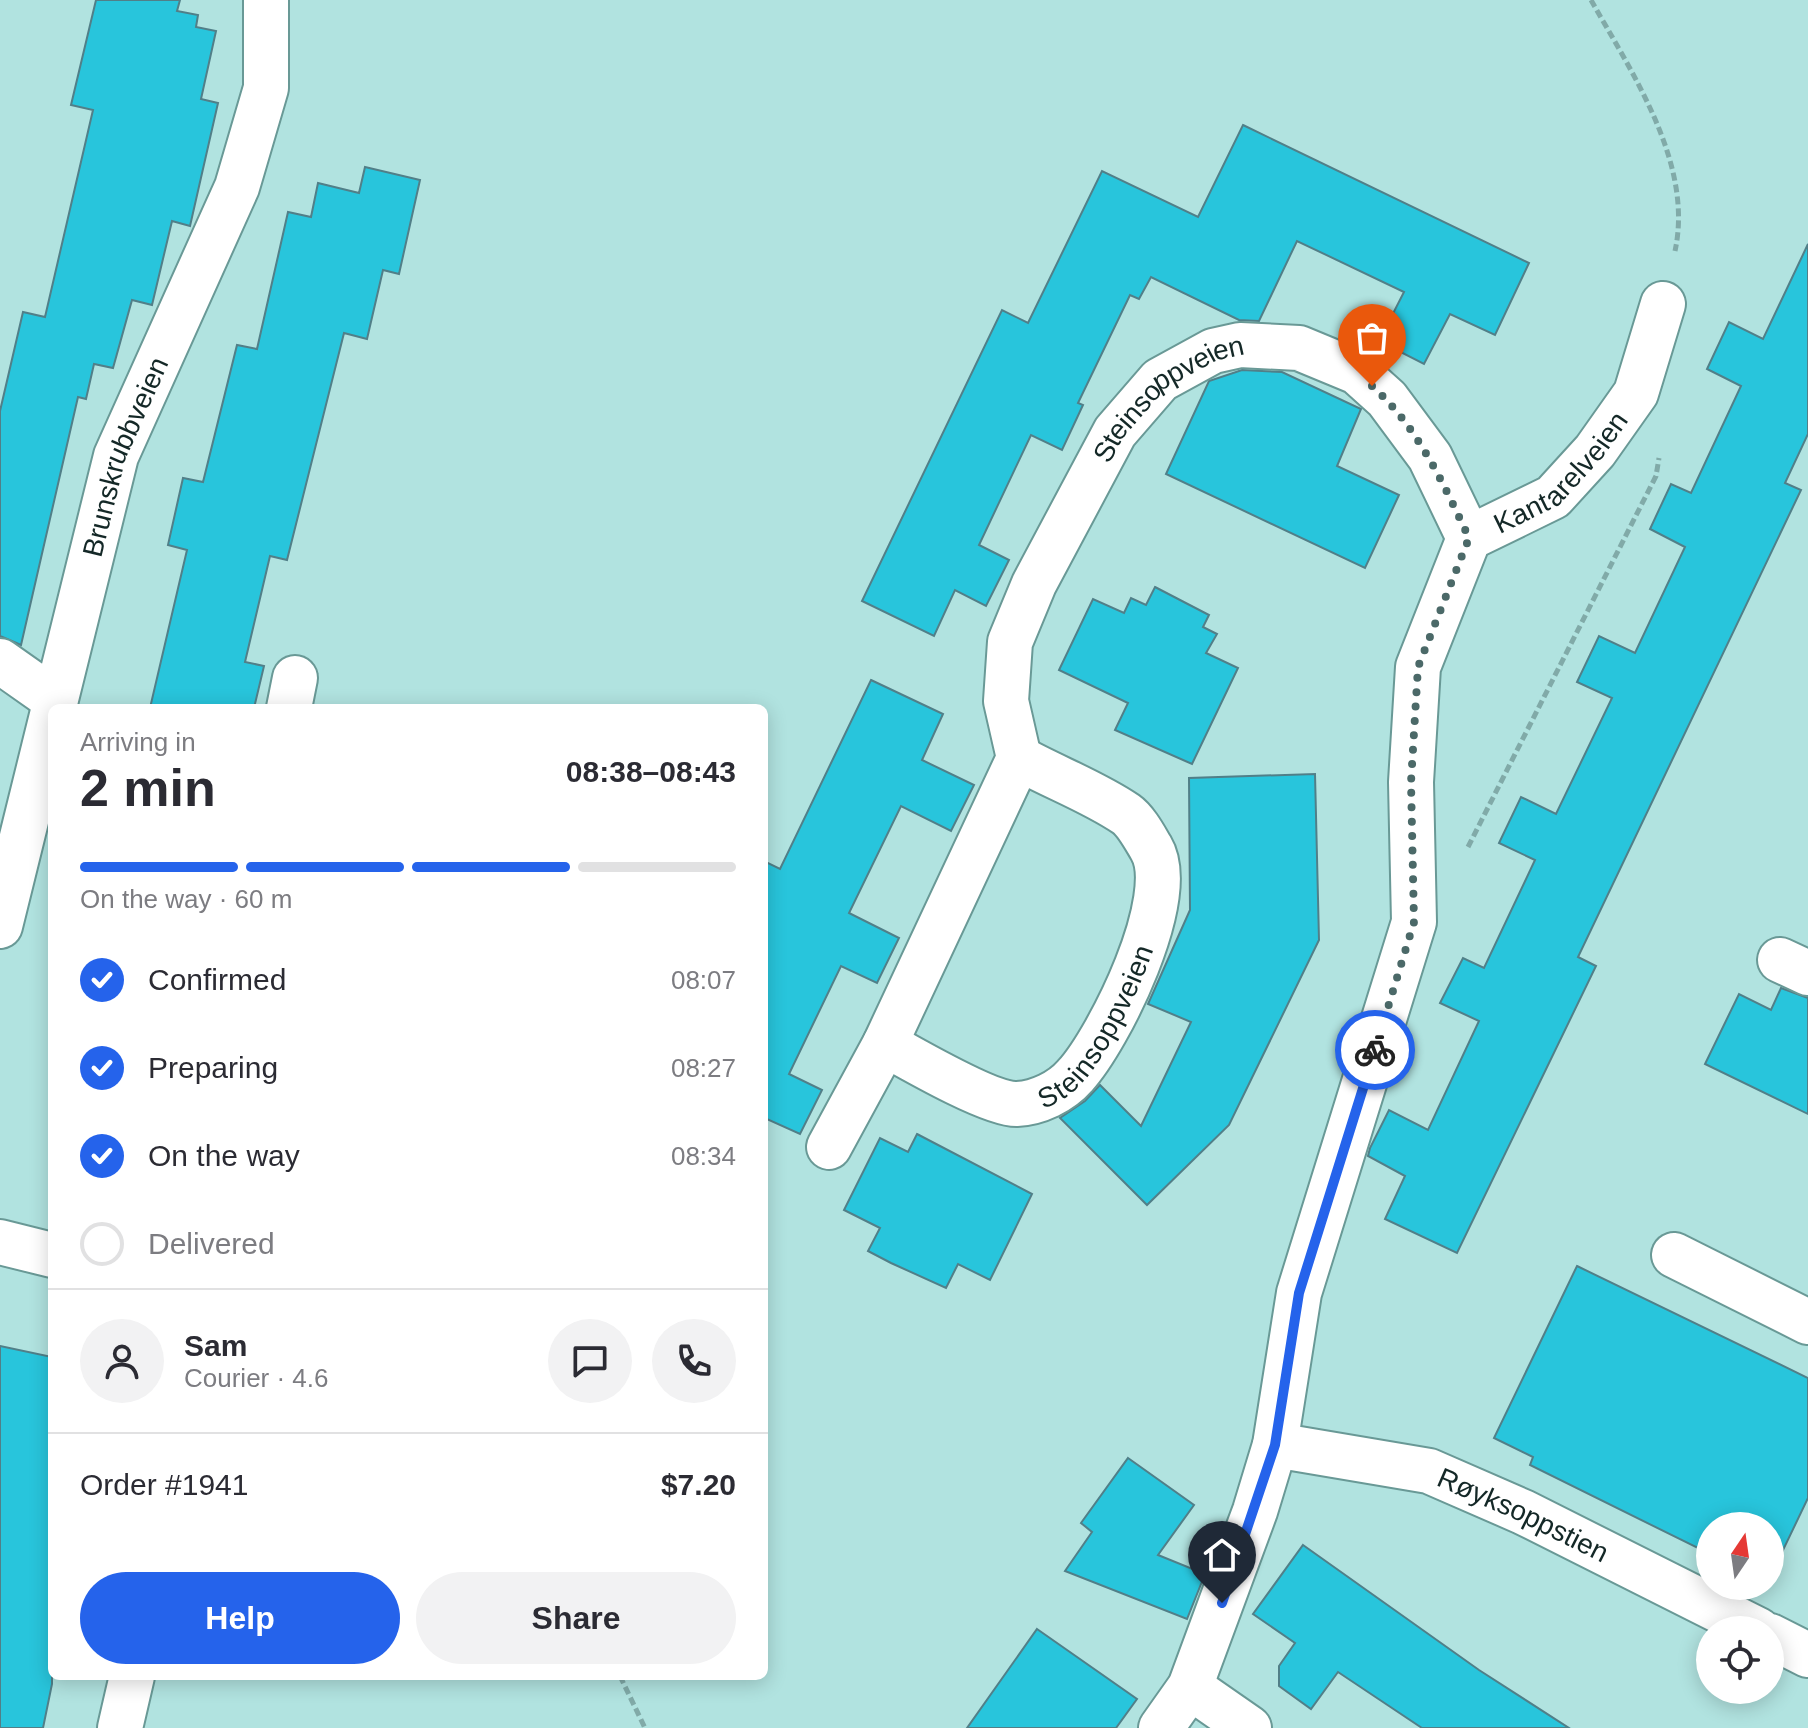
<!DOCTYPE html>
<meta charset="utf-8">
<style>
body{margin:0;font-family:Helvetica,sans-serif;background:#f2f2f3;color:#2b2b33;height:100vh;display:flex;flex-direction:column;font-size:30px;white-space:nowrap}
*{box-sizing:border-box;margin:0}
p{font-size:26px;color:#7c7c81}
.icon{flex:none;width:44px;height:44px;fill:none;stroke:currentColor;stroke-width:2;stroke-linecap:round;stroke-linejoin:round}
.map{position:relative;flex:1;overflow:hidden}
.panel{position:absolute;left:48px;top:704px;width:720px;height:976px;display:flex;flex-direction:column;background:#fff;border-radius:12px;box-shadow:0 4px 20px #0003}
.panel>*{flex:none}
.needle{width:52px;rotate:13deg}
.buttons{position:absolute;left:1696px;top:1512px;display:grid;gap:16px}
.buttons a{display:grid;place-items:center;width:88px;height:88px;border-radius:50%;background:#fff;box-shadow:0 4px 20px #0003;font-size:40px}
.pin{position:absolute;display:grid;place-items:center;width:68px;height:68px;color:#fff;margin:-82px -34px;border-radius:50% 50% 50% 0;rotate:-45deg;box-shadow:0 0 8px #0007}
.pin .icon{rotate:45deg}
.courier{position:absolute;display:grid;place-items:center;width:80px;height:80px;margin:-40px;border:6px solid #2563eb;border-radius:50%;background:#fff;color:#222;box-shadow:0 2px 10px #0007}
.headline em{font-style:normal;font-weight:700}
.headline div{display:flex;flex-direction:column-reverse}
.headline{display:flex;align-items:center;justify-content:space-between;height:136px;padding:0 32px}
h1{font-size:52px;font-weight:700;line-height:60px}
.bar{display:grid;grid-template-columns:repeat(4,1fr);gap:12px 8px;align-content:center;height:96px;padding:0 32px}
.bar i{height:10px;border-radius:6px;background:#e1e1e2}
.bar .active{background:#2563eb}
.bar p{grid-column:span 4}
.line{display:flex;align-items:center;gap:20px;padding:0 32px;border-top:2px solid #e1e1e2}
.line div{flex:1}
.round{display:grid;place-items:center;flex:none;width:84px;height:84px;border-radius:42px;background:#f2f2f3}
ol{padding:0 32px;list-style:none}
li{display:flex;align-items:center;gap:24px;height:88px}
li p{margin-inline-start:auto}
li .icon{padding:8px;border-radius:50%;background:#2563eb;color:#fff;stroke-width:4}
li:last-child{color:#7c7c81}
li i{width:44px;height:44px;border:4px solid #e1e1e2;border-radius:50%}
.primary-button{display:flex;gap:16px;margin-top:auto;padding:16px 32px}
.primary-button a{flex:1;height:92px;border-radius:48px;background:#2563eb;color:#fff;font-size:32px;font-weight:700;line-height:92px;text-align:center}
.primary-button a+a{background:#f2f2f3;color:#2b2b33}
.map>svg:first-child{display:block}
.building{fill:#28c5dc;stroke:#517f88;stroke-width:2}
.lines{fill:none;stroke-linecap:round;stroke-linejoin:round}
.minor-casing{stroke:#699996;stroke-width:48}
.path{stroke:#81aaa8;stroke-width:5;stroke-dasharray:8 4;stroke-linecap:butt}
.minor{stroke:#fff;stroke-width:44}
.done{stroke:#4b6968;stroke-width:8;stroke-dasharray:0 14.4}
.route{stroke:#2563eb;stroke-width:10}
.labels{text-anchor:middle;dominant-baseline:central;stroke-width:8;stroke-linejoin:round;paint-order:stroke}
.street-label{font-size:28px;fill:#142827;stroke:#e6fffd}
</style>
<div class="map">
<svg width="1808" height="1728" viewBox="0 0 1808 1728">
<rect width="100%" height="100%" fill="#b1e3e0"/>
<g class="building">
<path d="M96,0H180L177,11L198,15L196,27L216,31L201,99L218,103L190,226L172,221L152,305L132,300L113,368L94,364L86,399L78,397L21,645L0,636V411L23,312L45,317L93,110L71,105Z"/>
<path d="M1243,125L1529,263L1495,335L1450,314L1424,364L1379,341L1404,292L1297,241L1259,321L1239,320L1151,277L1139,299L1130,295L1078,403L1083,405L1062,450L1031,435L979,545L1009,560L986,606L955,590L934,636L862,601L1002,310L1028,323L1102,171L1198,217Z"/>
<path d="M365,167L420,180L399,274L383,270L367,339L344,333L287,560L270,556L245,662L264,666L254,708H150L187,550L168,545L183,478L203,482L237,345L257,349L288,212L311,217L318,183L359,193Z"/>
<path d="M1808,244V434L1785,483L1801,490L1578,957L1596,966L1457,1253L1385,1219L1405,1176L1368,1156L1370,1148L1389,1110L1428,1130L1479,1021L1440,1003L1463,958L1484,968L1535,860L1499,843L1521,797L1556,814L1612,698L1577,682L1599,636L1635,653L1685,547L1650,529L1671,484L1691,493L1741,386L1707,369L1729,322L1763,339Z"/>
<path d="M1242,370L1282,372L1361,409L1337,466L1399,495L1365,568L1166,474L1209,381Z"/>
<path d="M1155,587L1209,615L1203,627L1217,634L1206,653L1238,668L1192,764L1115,730L1128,703L1059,670L1093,599L1124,613L1131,598L1146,605Z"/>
<path d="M871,680L943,714L922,760L974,785L951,831L901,806L849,913L899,938L877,983L841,966L789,1074L822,1090L800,1134L767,1119L764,1125V861L780,869Z"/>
<path d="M1315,774L1319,940L1229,1125L1147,1205L1060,1118L1085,1101L1100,1085L1141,1126L1191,1022L1148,1004L1190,910L1189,778Z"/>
<path d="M1781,988L1808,998V1114L1705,1064L1739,994L1771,1010Z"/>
<path d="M917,1134L1032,1194L990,1280L958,1264L946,1288L891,1263L868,1251L880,1228L844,1210L880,1138L908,1152Z"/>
<path d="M1577,1266L1808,1378V1498L1772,1573L1770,1526H1710V1554L1530,1465L1533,1457L1494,1438Z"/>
<path d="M0,1346L52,1357V1684L43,1728H0Z"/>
<path d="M1128,1458L1194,1505L1158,1555L1205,1574L1187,1619L1065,1571L1092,1532L1081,1523Z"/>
<path d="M1303,1545L1479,1670L1569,1728H1422L1338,1672L1311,1709L1279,1686V1666L1295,1643L1253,1614Z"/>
<path d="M1037,1629L1137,1699L1116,1728H967Z"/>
</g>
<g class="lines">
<g class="minor-casing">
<g id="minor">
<path d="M0,661L54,699"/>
<path d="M289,708L295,678"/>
<path id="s1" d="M0,926L116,456L237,187L266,88V0"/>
<path d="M1780,960L1808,973"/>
<path id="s2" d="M885,1044C910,1058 991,1105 1017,1104C1038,1103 1061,1092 1075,1076C1109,1039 1180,896 1151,848C1145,838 1136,821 1126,814C1094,792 1053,777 1019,758"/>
<path id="s3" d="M829,1147L885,1044L1019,758L1006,701L1010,642L1034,584L1115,432L1160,380L1213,351L1240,345L1299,348L1357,372L1387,399L1430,457L1469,538"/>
<path d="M0,1242L52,1255"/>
<path d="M1674,1255L1808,1322"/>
<path id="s4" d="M1275,1445L1429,1471L1523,1512L1758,1630"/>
<path d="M1770,1636L1808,1655"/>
<path d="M1190,1687L1249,1728"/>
<path d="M120,1728L132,1676"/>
<path id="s5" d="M1161,1728L1190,1687L1255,1511L1275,1445L1299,1293L1414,922L1411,782L1418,667L1469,538L1553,497L1595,451L1636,393L1663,304"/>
</g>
</g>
<g class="path">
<path d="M1591,0C1632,73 1694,164 1675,251"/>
<path d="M1468,847L1656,476L1659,458"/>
<path d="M620,1676L645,1728"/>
</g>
<use href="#minor" class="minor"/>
</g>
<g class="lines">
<path class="done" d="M1372,386C1418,427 1443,483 1469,538L1418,667L1411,782L1414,922L1375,1050"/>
<path class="route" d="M1222,1603L1275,1445L1299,1293L1375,1050"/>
</g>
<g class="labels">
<g class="street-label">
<text stroke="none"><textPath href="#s3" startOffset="850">Steinsoppveien</textPath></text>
<text stroke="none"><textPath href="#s1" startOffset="486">Brunskrubbveien</textPath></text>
<text stroke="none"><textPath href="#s5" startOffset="1358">Kantarelveien</textPath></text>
<text stroke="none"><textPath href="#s2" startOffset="264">Steinsoppveien</textPath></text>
<text stroke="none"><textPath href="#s4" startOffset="260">Røyksoppstien</textPath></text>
</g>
</g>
</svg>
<div class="buttons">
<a><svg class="needle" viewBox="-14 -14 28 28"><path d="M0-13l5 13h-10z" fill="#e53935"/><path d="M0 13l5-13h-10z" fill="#7c7c81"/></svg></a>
<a><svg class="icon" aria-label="locate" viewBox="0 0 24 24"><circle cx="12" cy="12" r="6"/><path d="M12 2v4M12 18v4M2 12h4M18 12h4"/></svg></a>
</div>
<div class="pin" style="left:1372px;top:386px;background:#ea580c"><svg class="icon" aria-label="bag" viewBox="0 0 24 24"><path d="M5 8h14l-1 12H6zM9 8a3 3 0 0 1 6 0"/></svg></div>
<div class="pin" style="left:1222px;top:1603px;background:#1f2937"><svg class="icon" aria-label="home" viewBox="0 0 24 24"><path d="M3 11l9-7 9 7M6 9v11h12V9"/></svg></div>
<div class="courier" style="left:1375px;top:1050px"><svg class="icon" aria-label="bike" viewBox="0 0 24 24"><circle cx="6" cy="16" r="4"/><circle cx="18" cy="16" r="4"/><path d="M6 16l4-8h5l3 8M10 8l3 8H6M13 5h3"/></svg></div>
<section class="panel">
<div class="headline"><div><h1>2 min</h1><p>Arriving in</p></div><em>08:38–08:43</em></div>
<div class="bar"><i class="active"></i><i class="active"></i><i class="active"></i><i></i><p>On the way · 60 m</p></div>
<ol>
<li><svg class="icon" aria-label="check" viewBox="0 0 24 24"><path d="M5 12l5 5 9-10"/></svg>Confirmed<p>08:07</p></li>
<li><svg class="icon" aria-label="check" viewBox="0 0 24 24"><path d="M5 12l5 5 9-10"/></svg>Preparing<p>08:27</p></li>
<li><svg class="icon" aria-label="check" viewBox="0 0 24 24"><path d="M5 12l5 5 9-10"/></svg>On the way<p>08:34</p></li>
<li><i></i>Delivered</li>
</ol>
<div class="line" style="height:144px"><a class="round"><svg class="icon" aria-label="person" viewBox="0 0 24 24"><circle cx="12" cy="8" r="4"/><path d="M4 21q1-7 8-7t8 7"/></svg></a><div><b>Sam</b><p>Courier · 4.6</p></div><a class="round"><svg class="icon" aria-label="chat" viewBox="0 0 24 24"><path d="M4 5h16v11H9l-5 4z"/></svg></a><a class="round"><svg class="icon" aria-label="phone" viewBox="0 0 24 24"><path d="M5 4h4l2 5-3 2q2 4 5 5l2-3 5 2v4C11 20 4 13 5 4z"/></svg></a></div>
<div class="line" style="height:104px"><div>Order #1941</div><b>$7.20</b></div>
<div class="primary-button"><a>Help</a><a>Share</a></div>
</section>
</div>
